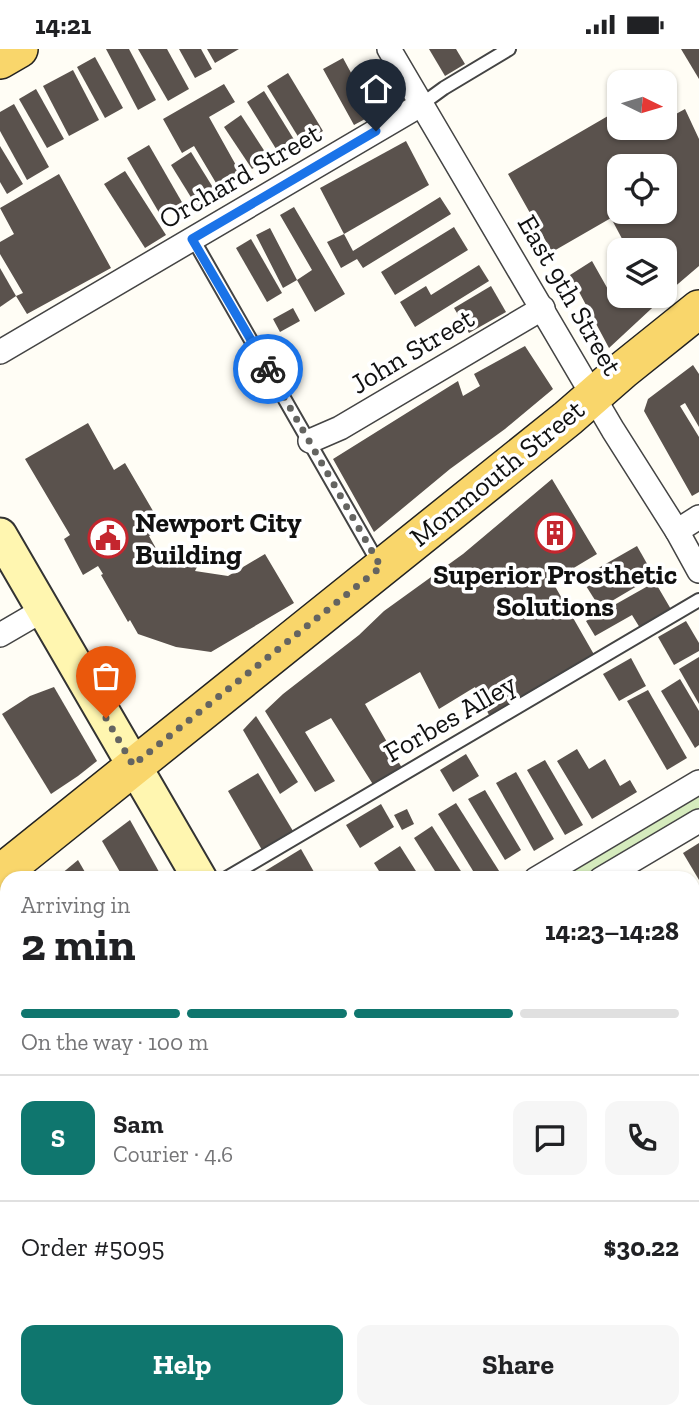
<!DOCTYPE html>
<meta charset="utf-8">
<style>
body{margin:0;font-family:"Zilla Slab",serif;background:#f6f6f6;color:#202124;height:100vh;display:flex;flex-direction:column;font-size:26px;white-space:nowrap}
*{box-sizing:border-box;margin:0}
p{font-size:23px;color:#757577}
.icon{flex:none;width:38px;height:38px;fill:none;stroke:currentColor;stroke-width:2;stroke-linecap:round;stroke-linejoin:round}
.map{position:relative;flex:1;overflow:hidden}
.side{position:absolute;left:0px;top:822px;width:700px;height:548px;display:flex;flex-direction:column;background:#fff;border-radius:21px 21px 0 0;box-shadow:0 2px 5px #0004}
.side>*{flex:none}
.needle{width:46px;rotate:95deg}
.controls{position:absolute;left:607px;top:21px;display:grid;gap:14px}
.controls a{display:grid;place-items:center;width:70px;height:70px;border-radius:14px;background:#fff;box-shadow:0 2px 5px #0004;font-size:35px}
.pin{position:absolute;display:grid;place-items:center;width:60px;height:60px;color:#fff;margin:-72px -30px;border-radius:50% 50% 50% 0;rotate:-45deg;box-shadow:0 0 7px #0007}
.pin .icon{rotate:45deg}
.courier{position:absolute;display:grid;place-items:center;width:70px;height:70px;margin:-35px;border:5px solid #1a73e8;border-radius:50%;background:#fff;color:#222;box-shadow:0 2px 9px #0007}
.summary em{font-style:normal;font-weight:700}
.summary div{display:flex;flex-direction:column-reverse}
.summary{display:flex;align-items:center;justify-content:space-between;height:119px;padding:0 21px}
h1{font-size:46px;font-weight:700;line-height:52px}
.bar{display:grid;grid-template-columns:repeat(4,1fr);gap:10px 7px;align-content:center;height:84px;padding:0 21px}
.bar i{height:9px;border-radius:5px;background:#e0e0e0}
.bar .current{background:#0f766e}
.bar p{grid-column:span 4}
.line{display:flex;align-items:center;gap:18px;padding:0 21px;border-top:2px solid #e0e0e0}
.line div{flex:1}
.round{display:grid;place-items:center;flex:none;width:74px;height:74px;border-radius:14px;background:#f6f6f6}
.action{display:flex;gap:14px;margin-top:auto;padding:14px 21px}
.action a{flex:1;height:80px;border-radius:14px;background:#0f766e;color:#fff;font-size:28px;font-weight:700;line-height:80px;text-align:center}
.action a+a{background:#f6f6f6;color:#202124}
.status{display:flex;justify-content:space-between;align-items:center;height:49px;padding:0 35px;background:#fff;direction:ltr}
.status svg{height:19px;fill:currentColor}
.map>svg:first-child{display:block}
.green{fill:#d5ebbd}
.building{fill:#5a524d;fill-rule:evenodd}
.lines{fill:none;stroke-linecap:round;stroke-linejoin:round}
.lane-casing{stroke:#444;stroke-width:16}
.street-casing{stroke:#444;stroke-width:26}
.secondary-casing{stroke:#333;stroke-width:37}
.primary-casing{stroke:#222;stroke-width:40}
.lane{stroke:#fff;stroke-width:12}
.street{stroke:#fff;stroke-width:23}
.secondary{stroke:#fff6b0;stroke-width:33}
.primary{stroke:#f9d66b;stroke-width:37}
.done{stroke:#646461;stroke-width:7;stroke-dasharray:0 12.6}
.route{stroke:#1a73e8;stroke-width:9}
.labels{text-anchor:middle;dominant-baseline:central;stroke-width:7;stroke-linejoin:round;paint-order:stroke}
.street-label{font-size:28px;fill:#111;stroke:#fff}
.poi-label{font-size:28px;font-weight:bold;fill:#111;stroke:#fff;text-anchor:start}
</style>
<div class="status"><b>14:21</b><svg viewBox="0 0 49 12"><path d="M0 12V9h3v3zM5 12V6h3v6zM10 12V3h3v9zM15 12V0h3v12zM26 1h20v11H26zM47 4h2v5h-2z"/></svg></div>
<div class="map">
<svg width="699" height="1369" viewBox="0 0 699 1369">
<rect width="100%" height="100%" fill="#fffdf5"/>
<path class="green" d="M699,747V761L583,829L560,830Z"/>
<g class="building">
<path d="M106,0H129L156,51L138,61Z"/>
<path d="M138,0H167L189,40L168,52Z"/>
<path d="M179,0H201L212,20L195,29Z"/>
<path d="M207,0H239L215,14Z"/>
<path d="M429,0H456L465,15L445,27Z"/>
<path d="M681,0H699V30Z"/>
<path d="M95,8L123,59L105,69L77,18Z"/>
<path d="M343,9L362,44L378,35L389,57L354,76L323,20Z"/>
<path d="M73,21L99,71L69,87L43,37Z"/>
<path d="M288,24L323,82L302,94L267,37Z"/>
<path d="M224,35L235,53L209,68L242,127L219,139L194,97L182,104L163,70Z"/>
<path d="M36,40L64,90L47,99L19,50Z"/>
<path d="M264,42L298,97L281,108L247,53Z"/>
<path d="M14,55L49,118L27,131L0,82V63Z"/>
<path d="M620,60V79H665V71L685,60L699,90V217L665,246V201H628L611,169L552,203L508,125ZM620,117H665V163H620Z"/>
<path d="M241,66L269,109L252,120L224,78Z"/>
<path d="M406,92L429,136L344,185L320,139Z"/>
<path d="M149,96L183,155L161,167L127,109Z"/>
<path d="M0,97L23,135L7,145L0,133Z"/>
<path d="M191,103L217,145L197,158L171,116Z"/>
<path d="M125,122L166,186L145,199L104,135Z"/>
<path d="M59,125L111,219L27,265L16,247L23,244L0,205V193L14,185L0,159Z"/>
<path d="M440,148L451,165L363,219L357,210L341,219L327,193L344,185L353,202Z"/>
<path d="M294,158L345,245L315,263L297,231L283,239L256,186L270,179L297,231L312,221L280,166Z"/>
<path d="M454,178L468,201L395,246L381,223Z"/>
<path d="M251,190L282,244L267,253L236,199Z"/>
<path d="M592,212L614,251L622,247H665L609,299L570,226Z"/>
<path d="M479,216L489,232L415,278L400,253L426,237L431,246Z"/>
<path d="M0,219L16,247L0,258Z"/>
<path d="M491,237L506,263L469,284L454,259Z"/>
<path d="M293,259L300,272L280,283L273,270Z"/>
<path d="M525,297L553,340L505,380L450,420L374,483L333,410L458,332L463,347L480,337L474,325Z"/>
<path d="M693,316L699,325V378L685,354L680,357L699,388V443L692,447L644,362L648,350Z"/>
<path d="M88,374L114,421L125,414L163,479L149,487L162,510L178,515L177,517L185,519L186,515L197,518L195,522L228,527L265,505L294,554L211,603L176,598L138,585L130,571L128,573L101,526L103,525L98,517L83,526L64,490L70,486L25,410Z"/>
<path d="M552,430L597,505L552,532L596,609L491,670L475,638L439,660L420,623L365,655L402,719L374,737L331,669L305,683L335,732L315,743L265,662L283,645L359,586L384,562L463,505Z"/>
<path d="M637,497L654,527L600,559L581,529Z"/>
<path d="M655,533L672,562L640,579L632,566L595,587L586,572Z"/>
<path d="M686,572L699,594V602L674,616L658,588Z"/>
<path d="M699,608V655L679,620Z"/>
<path d="M631,609L646,637L619,652L603,625Z"/>
<path d="M680,630L699,662V696L695,699L661,642Z"/>
<path d="M54,638L97,712L78,727L51,745L2,665L30,647Z"/>
<path d="M648,641L687,709L667,721L627,652Z"/>
<path d="M256,667L298,733L280,745L243,681Z"/>
<path d="M577,700L589,720L605,710L620,737L630,731L637,743L592,770L557,712Z"/>
<path d="M466,705L479,727L453,743L440,721Z"/>
<path d="M545,711L583,776L565,786L527,721Z"/>
<path d="M516,723L554,790L534,802L496,734Z"/>
<path d="M258,724L293,782L262,801L228,742Z"/>
<path d="M485,741L521,801L505,811L468,750Z"/>
<path d="M456,754L501,825L495,830H478L438,765Z"/>
<path d="M381,755L394,778L360,799L346,776Z"/>
<path d="M407,760L414,775L402,781L394,766Z"/>
<path d="M130,771L163,830H124L102,792Z"/>
<path d="M432,777L466,830H440L414,789Z"/>
<path d="M699,794V831L683,804Z"/>
<path d="M400,797L421,830H384L374,814Z"/>
<path d="M301,800L318,830H252Z"/>
<path d="M78,811L89,830H55Z"/>
<path d="M693,842L699,853V895L693,884Z"/>
<path d="M3,875L7,881V923L0,911V878Z"/>
<path d="M0,934L7,946V957L0,961Z"/>
<path d="M693,968L699,978V1026L693,1030Z"/>
<path d="M7,1008V1124L0,1128V1012Z"/>
<path d="M693,1225L699,1235V1261L693,1265Z"/>
<path d="M104,1363H137L127,1369H94Z"/>
<path d="M224,1363H265L255,1369H214Z"/>
<path d="M272,1363H295L298,1369H263Z"/>
<path d="M447,1363H469L472,1369H451Z"/>
</g>
<g class="lines">
<g class="lane-casing">
<g id="lane">
<path d="M422,55L444,39L509,0"/>
<path d="M193,190L379,515"/>
<path d="M225,830L699,551"/>
<path d="M0,999L7,995"/>
<path d="M693,1035L699,1031"/>
<path d="M0,1338L7,1350"/>
<path d="M15,1363L18,1369"/>
<path d="M78,1369L88,1363"/>
<path d="M328,1369L337,1363"/>
</g>
</g>
<g class="street-casing">
<g id="street">
<path d="M389,0L613,381L677,482L699,522"/>
<path d="M0,303L422,55"/>
<path d="M310,392L340,379L543,259"/>
<path d="M677,482L699,468"/>
<path d="M0,586L43,561"/>
<path d="M536,830L699,733"/>
<path d="M601,830L699,772"/>
<path d="M0,1149L7,1145"/>
<path d="M0,1187L7,1183"/>
<path d="M178,1363L181,1369"/>
</g>
</g>
<g class="secondary-casing">
<g id="secondary">
<path d="M0,486L200,830"/>
<path d="M693,1326L699,1322"/>
<path d="M518,1363L521,1369"/>
<path d="M622,1369L631,1363"/>
</g>
</g>
<g class="primary-casing">
<g id="primary">
<path d="M0,11L19,0"/>
<path d="M0,825L568,369L623,321L699,260"/>
</g>
</g>
<use href="#lane" class="lane"/>
<use href="#street" class="street"/>
<use href="#secondary" class="secondary"/>
<use href="#primary" class="primary"/>
</g>
<g class="lines">
<path class="done" d="M106,669L133,716L381,518L268,320"/>
<path class="route" d="M268,320L192,190L376,82"/>
</g>
<defs>
<g id="building-ring" transform="scale(2.0125)"><circle r="9.5" fill="#fff" stroke="#c4262e" stroke-width="1.5"/><path d="M-4-6H4V6H1V3H-1V6H-4ZM-2.5-4.3h1.7v1.8h-1.7ZM.8-4.3h1.7v1.8H.8ZM-2.5-1h1.7V.8h-1.7ZM.8-1h1.7V.8H.8Z" fill="#c4262e"/></g>
<g id="civic-ring" transform="scale(2.0125)"><circle r="9.5" fill="#fff" stroke="#c4262e" stroke-width="1.5"/><path d="M-.6-6.5H3V-4.5H.6V-3L4-1V1h2V6H-6V1h2V-1L-.6-3ZM-1.2 2.5V6h2.4V2.5Z" fill="#c4262e"/></g>
</defs>
<g fill-rule="evenodd">
<use href="#building-ring" x="555" y="484"/>
<use href="#civic-ring" x="108" y="489"/>
</g>
<g class="labels">
<g class="street-label">
<text transform="translate(240 127) rotate(-30)">Orchard Street</text>
<text transform="translate(570 246) rotate(60)">East 9th Street</text>
<text transform="translate(412 302) rotate(-31)">John Street</text>
<text transform="translate(497 424) rotate(-39)">Monmouth Street</text>
<text transform="translate(450 669) rotate(-30)">Forbes Alley</text>
</g>
<g class="poi-label">
<text x="135" y="473">Newport City<tspan x="135" dy="32">Building</tspan></text>
<text x="555" y="525" text-anchor="middle">Superior Prosthetic<tspan x="555" dy="32">Solutions</tspan></text>
</g>
</g>
</svg>
<div class="controls">
<a><svg class="needle" viewBox="-14 -14 28 28"><path d="M0-13l5 13h-10z" fill="#e53935"/><path d="M0 13l5-13h-10z" fill="#757577"/></svg></a>
<a><svg class="icon" aria-label="locate" viewBox="0 0 24 24"><circle cx="12" cy="12" r="6"/><path d="M12 2v4M12 18v4M2 12h4M18 12h4"/></svg></a>
<a><svg class="icon" aria-label="layers" viewBox="0 0 24 24"><path d="M12 4l9 5-9 5-9-5zM3 14l9 5 9-5"/></svg></a>
</div>
<div class="pin" style="left:106px;top:669px;background:#ea580c"><svg class="icon" aria-label="bag" viewBox="0 0 24 24"><path d="M5 8h14l-1 12H6zM9 8a3 3 0 0 1 6 0"/></svg></div>
<div class="pin" style="left:376px;top:82px;background:#1f2937"><svg class="icon" aria-label="home" viewBox="0 0 24 24"><path d="M3 11l9-7 9 7M6 9v11h12V9"/></svg></div>
<div class="courier" style="left:268px;top:320px"><svg class="icon" aria-label="bike" viewBox="0 0 24 24"><circle cx="6" cy="16" r="4"/><circle cx="18" cy="16" r="4"/><path d="M6 16l4-8h5l3 8M10 8l3 8H6M13 5h3"/></svg></div>
<section class="side">
<div class="summary"><div><h1>2 min</h1><p>Arriving in</p></div><em>14:23–14:28</em></div>
<div class="bar"><i class="current"></i><i class="current"></i><i class="current"></i><i></i><p>On the way · 100 m</p></div>
<div class="line" style="height:126px"><b class="round" style="background:#0f766e;color:#fff">S</b><div><b>Sam</b><p>Courier · 4.6</p></div><a class="round"><svg class="icon" aria-label="chat" viewBox="0 0 24 24"><path d="M4 5h16v11H9l-5 4z"/></svg></a><a class="round"><svg class="icon" aria-label="phone" viewBox="0 0 24 24"><path d="M5 4h4l2 5-3 2q2 4 5 5l2-3 5 2v4C11 20 4 13 5 4z"/></svg></a></div>
<div class="line" style="height:91px"><div>Order #5095</div><b>$30.22</b></div>
<div class="action"><a>Help</a><a>Share</a></div>
</section>
</div>
